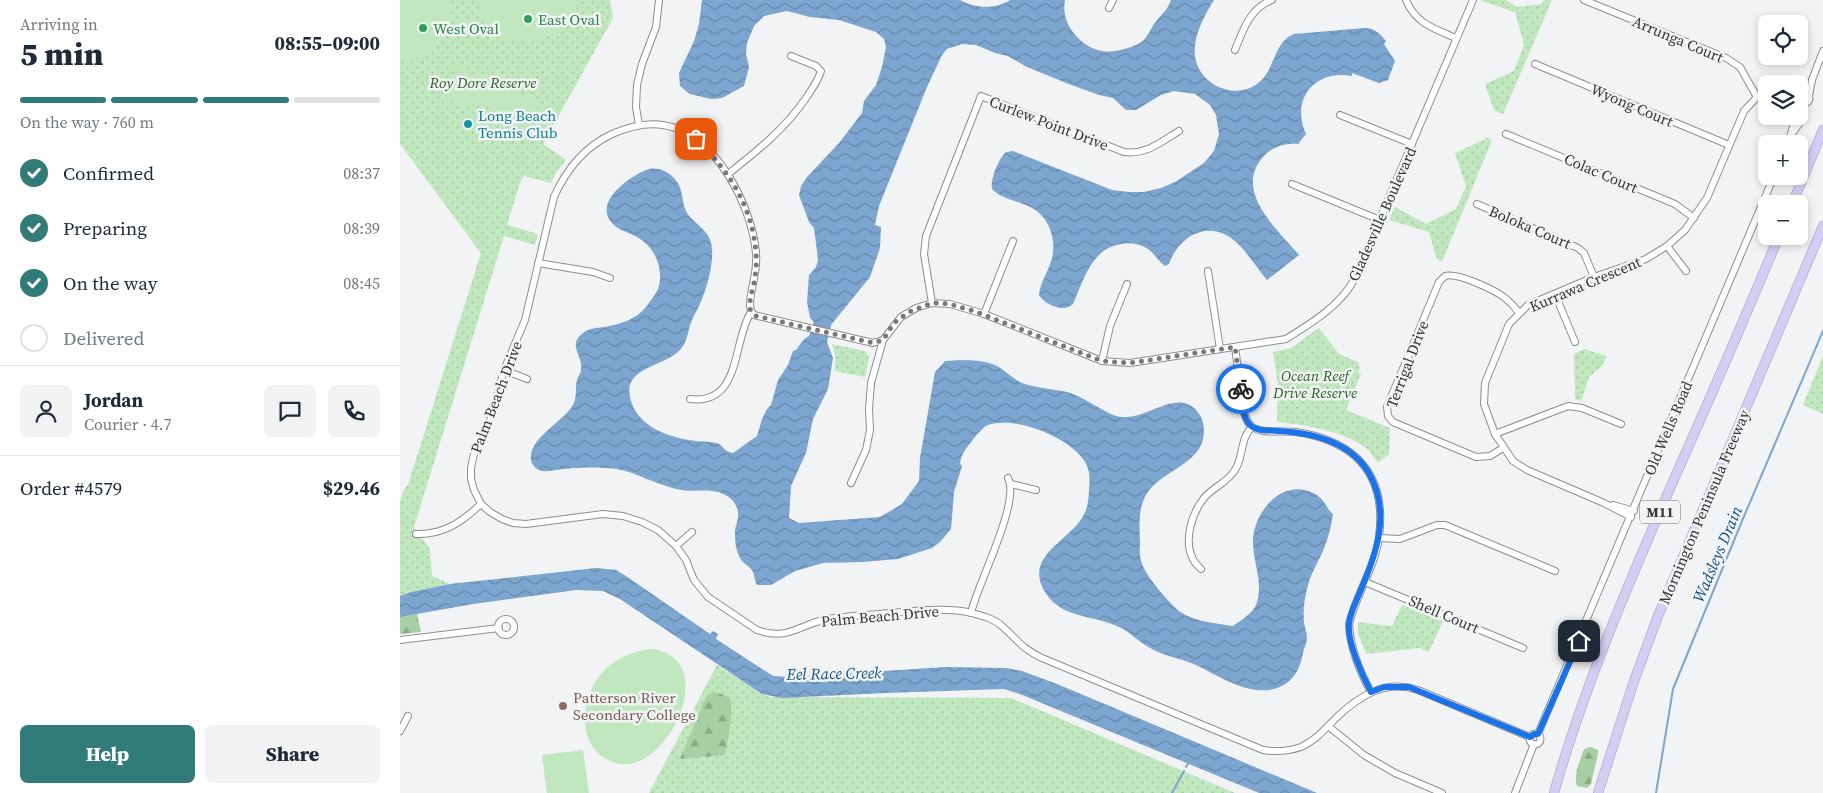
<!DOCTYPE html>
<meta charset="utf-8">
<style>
body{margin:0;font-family:"Source Serif 4",serif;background:#f2f2f3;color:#1f2937;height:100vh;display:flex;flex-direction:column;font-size:19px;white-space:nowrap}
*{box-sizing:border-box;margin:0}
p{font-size:16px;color:#747a83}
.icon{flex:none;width:28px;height:28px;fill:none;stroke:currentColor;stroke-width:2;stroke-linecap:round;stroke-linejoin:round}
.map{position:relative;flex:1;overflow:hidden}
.side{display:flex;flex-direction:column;background:#fff;width:400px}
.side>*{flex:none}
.fabs{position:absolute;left:1358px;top:15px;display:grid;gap:10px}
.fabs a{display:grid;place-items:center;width:50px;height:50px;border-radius:8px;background:#fff;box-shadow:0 2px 8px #0003;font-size:25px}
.pin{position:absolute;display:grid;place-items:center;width:42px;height:42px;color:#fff;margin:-21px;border-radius:10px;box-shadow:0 2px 8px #0006}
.courier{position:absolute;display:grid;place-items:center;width:50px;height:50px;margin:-25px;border:4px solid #1a73e8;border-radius:50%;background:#fff;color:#222;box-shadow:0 1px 6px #0007}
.overview em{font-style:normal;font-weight:800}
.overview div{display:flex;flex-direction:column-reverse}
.overview{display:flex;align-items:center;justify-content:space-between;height:85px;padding:0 20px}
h1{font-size:32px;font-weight:800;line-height:38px}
.bar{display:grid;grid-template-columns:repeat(4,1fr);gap:8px 5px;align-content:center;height:60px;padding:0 20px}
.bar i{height:6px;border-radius:4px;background:#e0e1e3}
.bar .current{background:#317b79}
.bar p{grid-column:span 4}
.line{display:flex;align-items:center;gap:12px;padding:0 20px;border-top:1px solid #e0e1e3}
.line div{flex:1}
.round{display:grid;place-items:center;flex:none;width:52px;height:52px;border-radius:8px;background:#f2f2f3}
ol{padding:0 20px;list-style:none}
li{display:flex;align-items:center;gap:15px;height:55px}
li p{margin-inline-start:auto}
li .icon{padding:5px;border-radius:50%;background:#317b79;color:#fff;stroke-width:4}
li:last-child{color:#747a83}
li i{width:28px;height:28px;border:2px solid #e0e1e3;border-radius:50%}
.action{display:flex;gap:10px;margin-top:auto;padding:10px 20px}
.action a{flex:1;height:58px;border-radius:8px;background:#317b79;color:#fff;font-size:20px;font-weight:800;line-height:58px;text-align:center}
.action a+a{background:#f2f2f3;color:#1f2937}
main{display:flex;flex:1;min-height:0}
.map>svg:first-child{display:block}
.green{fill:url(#green-dots)}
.forest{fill:url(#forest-firs)}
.pitch{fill:#c0e7bd}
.water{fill:url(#water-waves)}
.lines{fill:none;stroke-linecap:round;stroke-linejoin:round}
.stream{stroke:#7ca6d0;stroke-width:2}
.minor-casing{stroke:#8c8e8f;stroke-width:8}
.highway-casing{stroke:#9e98b2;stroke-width:10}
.minor{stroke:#fff;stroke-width:6}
.highway{stroke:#d6cdf5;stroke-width:9}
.done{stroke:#777879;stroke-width:5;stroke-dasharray:0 9}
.route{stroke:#1a73e8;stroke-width:6}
.leisure-dot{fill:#2e9e5b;stroke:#f1f3f4;stroke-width:2}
.culture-dot{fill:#0f9aa8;stroke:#f1f3f4;stroke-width:2}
.education-dot{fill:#8d6e63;stroke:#f1f3f4;stroke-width:2}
.labels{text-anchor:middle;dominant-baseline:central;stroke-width:5;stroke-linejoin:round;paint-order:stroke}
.shield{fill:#f1f3f4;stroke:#6e6f70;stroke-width:1}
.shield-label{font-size:14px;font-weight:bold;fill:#363637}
.leisure-label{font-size:15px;fill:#27864d;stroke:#f1f3f4;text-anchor:start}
.street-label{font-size:15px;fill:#363637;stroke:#f1f3f4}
.park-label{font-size:15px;font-style:italic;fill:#2b6228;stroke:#f1f3f4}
.culture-label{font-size:15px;fill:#0d838f;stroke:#f1f3f4;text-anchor:start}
.education-label{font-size:15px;fill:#785e54;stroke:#f1f3f4;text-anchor:start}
.water-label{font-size:16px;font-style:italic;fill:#125185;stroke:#f1f3f4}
</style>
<main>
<section class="side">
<div class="overview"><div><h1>5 min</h1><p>Arriving in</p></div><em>08:55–09:00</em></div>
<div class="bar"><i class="current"></i><i class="current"></i><i class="current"></i><i></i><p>On the way · 760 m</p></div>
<ol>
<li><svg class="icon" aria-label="check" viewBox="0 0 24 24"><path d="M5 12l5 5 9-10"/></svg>Confirmed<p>08:37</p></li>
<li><svg class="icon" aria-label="check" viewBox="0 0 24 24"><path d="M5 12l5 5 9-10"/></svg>Preparing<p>08:39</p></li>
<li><svg class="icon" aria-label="check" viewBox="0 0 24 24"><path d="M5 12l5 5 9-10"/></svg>On the way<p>08:45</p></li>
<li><i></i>Delivered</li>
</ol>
<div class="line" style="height:90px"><a class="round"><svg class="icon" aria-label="person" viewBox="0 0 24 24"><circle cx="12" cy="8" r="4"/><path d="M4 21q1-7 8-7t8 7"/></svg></a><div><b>Jordan</b><p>Courier · 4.7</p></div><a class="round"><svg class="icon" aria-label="chat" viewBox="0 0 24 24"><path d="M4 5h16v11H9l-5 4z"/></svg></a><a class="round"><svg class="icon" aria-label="phone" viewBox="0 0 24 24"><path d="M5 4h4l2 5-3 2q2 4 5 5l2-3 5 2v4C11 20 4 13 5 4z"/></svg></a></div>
<div class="line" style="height:65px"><div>Order #4579</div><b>$29.46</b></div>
<div class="action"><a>Help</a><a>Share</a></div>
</section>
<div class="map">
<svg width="1423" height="793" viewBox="0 0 1423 793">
<defs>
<pattern id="green-dots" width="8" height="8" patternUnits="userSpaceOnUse" patternTransform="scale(1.25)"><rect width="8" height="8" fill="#c0e7bd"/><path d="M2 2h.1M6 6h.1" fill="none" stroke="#a6c7a3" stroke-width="1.8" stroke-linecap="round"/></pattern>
<pattern id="forest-firs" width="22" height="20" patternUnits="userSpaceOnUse" patternTransform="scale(1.25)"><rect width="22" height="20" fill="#a6d0a3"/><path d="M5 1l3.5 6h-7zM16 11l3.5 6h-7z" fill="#88aa86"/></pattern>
<pattern id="water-waves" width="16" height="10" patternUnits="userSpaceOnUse" patternTransform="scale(1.25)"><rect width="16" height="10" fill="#7ca6d0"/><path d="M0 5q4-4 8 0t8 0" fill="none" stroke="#68a"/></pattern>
</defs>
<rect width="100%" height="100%" fill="#f1f3f4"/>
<g class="green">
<path d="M0,0H210L213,18L143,144L166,160L157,171L151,183L124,176L120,183L107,225L138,234L135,245L104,236L14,527L30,549L32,576L50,584L11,592L0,596V502L4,489L8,485L81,253L0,144Z"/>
<path d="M1082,0H1106L1117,7L1142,4L1144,0H1152L1103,114L1094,110L1085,84L1114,71L1124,45L1115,12L1082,1Z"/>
<path d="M1085,137L1092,140L1042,262L1036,257L1029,232L989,220L995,207L1026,224L1056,209L1066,186L1055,153L1085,139Z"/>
<path d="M919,328L939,354L958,362L960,368L958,372L961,374L946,410L990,428L989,454L978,463C974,458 971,452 966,448C942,430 905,425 877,422L878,384L873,352L891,348Z"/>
<path d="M432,344L465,351L469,357L465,377L435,371V356Z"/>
<path d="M1184,349L1207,356L1202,366L1189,377L1181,401L1175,399L1174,354Z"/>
<path d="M1423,356V414L1403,405Z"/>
<path d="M1002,605L1043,621L1029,652L1019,648L966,654L958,633V622L992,626Z"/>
<path d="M317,665L362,694L370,697L611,698L835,793H249Z"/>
</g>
<g class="forest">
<path d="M17,614L21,632L0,634V617Z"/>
<path d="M316,692L330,698C334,716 328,737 325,755L280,759L307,695Z"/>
<path d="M1191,747L1198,750V754L1191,784L1187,788L1177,786C1173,775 1180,762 1183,751L1186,748Z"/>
</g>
<g class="pitch">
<path d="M0,0H52C50,31 36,61 0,60Z"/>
<path d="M77,0H181C176,10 172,18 164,26C157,33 147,37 137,40C106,48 85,29 77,0Z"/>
<path d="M57,67L85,78L89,71L116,83L113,90L139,103L126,133L98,120L101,112L75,101L72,108L45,97Z"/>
<path d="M250,649C258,649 264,651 271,656C311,682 261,776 216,763C176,751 179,702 200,675C213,659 231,652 250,649Z"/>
<path d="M183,750L189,793H147L142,755Z"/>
</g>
<g class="water">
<path d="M302,0H560C574,8 595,10 610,0H665C660,23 680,47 702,51C713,53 726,49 736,45C748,41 750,27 758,19C764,12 768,9 771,0H814C806,13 796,31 795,46C791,77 824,100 852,87C876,76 871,43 894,34L965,28C975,28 980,34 986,41L984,44L995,61L988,80L979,83L952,73V76C915,69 890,99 906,134L898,144C884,143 872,147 863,157C833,191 877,229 899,255L867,280C856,267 845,248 831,238C805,220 778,238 769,264L765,266C758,261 755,254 748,249C741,244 731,242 722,244C692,247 683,281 673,304C664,313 645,305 639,295C640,282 649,271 652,258C657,238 648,214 628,206C617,201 600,198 592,189C590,179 599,158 606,152L613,151L712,190L728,192H744L761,188L775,182L804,163L814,151L819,134L816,115L810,105L795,94L774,91L761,95L736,110H726L713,98L699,95L666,83L625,66L608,56L595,53L576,45L562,44L547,49L542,55L527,87L479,206L475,225L481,227L480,248L470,277L431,325L427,342L433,358L428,389L413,419L406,453L391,486L389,518L399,523L480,517L502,504L519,481L520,458L535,372L545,361C560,360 584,359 597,366C606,371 613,379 622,383C636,388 653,389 667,392C683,397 696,407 711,414C740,429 773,386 796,410C805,419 806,434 801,445C793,463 765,473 752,487C738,502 739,521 740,541C740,547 739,554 741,560C743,573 768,602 779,611C794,622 815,623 833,626C844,618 856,612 858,598C862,579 853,561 853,542C853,512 882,478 913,493C926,499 926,509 933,514C931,527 928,539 923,551C917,564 910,575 907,589C904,600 903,612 904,623C905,628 907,633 907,638C907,642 905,646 904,649C901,662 899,673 888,682C860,704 821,677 796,665C781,658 766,657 750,648C739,642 730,632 719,627C695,615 664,619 647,595C621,558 667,542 682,518C688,509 689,498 689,488C690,481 690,473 687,466C676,439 615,415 588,425C582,428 576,435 572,441C566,448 561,455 560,464L562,466L554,492L551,529L540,542L532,548L498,559L463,562L423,563L395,571L371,585H357C354,580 355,575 352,570C349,566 346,565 343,562C337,555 335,545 335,535C334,526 341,518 337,508C334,500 329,496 321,493C307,488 291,493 276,489C256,484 237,473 217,469C200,467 182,467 165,469C158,469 150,472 143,471C137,470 132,466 131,460C128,437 165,422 174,403C177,395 175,388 177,380C178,377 181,373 181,369C183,356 167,345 183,333C189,328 197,328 204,327C222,324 238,319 248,304C254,296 260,289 260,279C261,259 250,242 231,234C224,231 217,229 212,223C193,202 229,177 246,170C261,164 278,177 281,191C283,198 283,206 287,213C296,226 311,230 312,249C313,265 308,284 302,299C299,308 293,316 290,325C288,332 287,340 283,346C270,367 223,365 230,397C236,427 270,438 296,441C302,442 313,441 319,444C325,448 323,451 333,453L357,436L362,419L367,409L371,405L378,380L388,365L393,351L396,350L404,339L409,336L414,322L410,318L407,302L409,275L416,267L418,260L416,243L414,228L409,222L399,195L401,186L407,177L439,143L462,113L464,101L476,85L482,67L486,47L484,39L476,32L439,20L410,17L387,11L364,16L354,26L347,43L346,54L349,67L344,86L322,98L311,99L290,94L280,86L279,73L294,41L299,24Z"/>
<path d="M196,568L216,570L226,576L310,634L313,631L318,634L316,639L373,676L390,677L546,667L606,668L622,671L657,684L917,793H859L620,694L604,689L485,693L382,698L362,694L220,599L203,591L176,590L73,604L0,617V596L11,592L50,584Z"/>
</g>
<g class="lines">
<g class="stream">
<path d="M786,767L789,762"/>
<path d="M772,793L784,771"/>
<path d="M1256,793L1273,689L1342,521L1423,331"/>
</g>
<g class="minor-casing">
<g id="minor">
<path d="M1006,0C1015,23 1035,29 1056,38"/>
<path d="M1184,0L1326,58L1340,67L1357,97"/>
<path d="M709,8L713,0"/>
<path d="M835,50C843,30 850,8 872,0"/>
<path d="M1135,64L1329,145"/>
<circle cx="1404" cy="98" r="5.5"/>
<path d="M1409,96L1412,80L1423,51"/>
<path d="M940,115L1012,144"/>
<path d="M239,125L236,107L237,85L242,64L256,27L259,0"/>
<path d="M1106,134L1275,204L1294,218"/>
<path d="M1391,135L1399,124L1405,103"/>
<path d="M1388,144L1396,116"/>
<path d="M328,174C357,151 385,129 406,98C412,89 418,81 421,71L416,66L391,56"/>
<path d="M892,184L980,220"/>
<path d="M1077,204L1178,248L1184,253L1194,277"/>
<path d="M1267,246L1286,271"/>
<path d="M138,263L193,272L210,278"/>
<path d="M808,271L820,349"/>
<path d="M1155,294L1175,342"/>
<path d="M532,303L524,254L526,236L581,96L724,152C746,155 761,142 779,131"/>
<path d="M584,314L613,241"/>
<path d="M483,340L473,343L354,315C351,312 350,310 350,305C350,288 358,273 356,253C352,206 315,132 263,125C245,122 228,127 212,134C184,147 166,170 154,197L125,320L104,370L91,418L74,454L71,468V479L74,490L81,504L90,512L102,519L113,523L126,524L203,514L223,516L242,522L258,530L276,546L286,560L294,580L308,597L357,630C388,641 398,625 427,619C448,616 470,615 491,613C517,611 546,607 572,613C583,616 595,619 603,627C619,641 621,648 642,658L863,750C875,752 889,751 901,747C915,741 925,729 936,718C959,696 985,679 1018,690L1130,737"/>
<path d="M835,347L844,413C846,419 848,425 854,428C865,434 883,430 896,432C956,441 987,475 979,537C975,568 956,594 949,624C950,647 960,672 971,692"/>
<path d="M702,361L710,326L727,284"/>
<path d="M104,370L127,379"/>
<path d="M290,399C342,405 332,342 351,312"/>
<path d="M1095,434L1168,406L1182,408L1221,424"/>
<path d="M1103,448L1090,456L1076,457L993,422L988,416L987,407L1039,282L1045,276C1057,272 1095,290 1105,298C1110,302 1115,307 1119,313"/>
<path d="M451,483L466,450L470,430L469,409L471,383L483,340L501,317L516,308L532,303L550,304L584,314L702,361L730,363L886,339C910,324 940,306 954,280L1073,0"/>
<path d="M611,484L636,490"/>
<path d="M1213,505L1234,511"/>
<path d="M1231,517L1204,503L1127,470L1113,461L1095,434L1084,404L1085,383L1109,324L1128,305L1194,277L1246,259L1267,246L1285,230L1307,198L1344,111L1357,97L1366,94"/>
<path d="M16,534C43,535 62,522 81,504"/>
<path d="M979,538L1000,539L1037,525H1045L1155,571"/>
<path d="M276,546L292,532"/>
<path d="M801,569C798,566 793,561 792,557C784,539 792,513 804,498C813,487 827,483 835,470C844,456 840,438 852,427"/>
<path d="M965,582L1123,648"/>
<path d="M571,613C577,585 621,502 608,478"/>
<circle cx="106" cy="627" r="8"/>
<path d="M0,640L99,628"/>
<path d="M928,726L964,755L995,773L1042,793"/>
<path d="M0,731L8,716"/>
<circle cx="1135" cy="739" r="5.5"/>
<path d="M1138,734L1374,176"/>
<path d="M1115,793L1134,744"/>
</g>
</g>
<g class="highway-casing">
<g id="highway">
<path d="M1392,204L1423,130"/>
<path d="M1154,793C1184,687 1227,587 1271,486C1308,403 1344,320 1379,236"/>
<path d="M1198,793L1234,681L1258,616L1423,226"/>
</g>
</g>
<use href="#minor" class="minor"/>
<use href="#highway" class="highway"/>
</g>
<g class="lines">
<path class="done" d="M296,139C329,170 353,208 356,254C357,261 356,269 355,277C354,286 349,298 350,307C350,312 353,314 356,316L473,343L483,340L494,323L509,312L532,303H542L550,304L574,311L702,361L730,363L835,347L841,389"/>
<path class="route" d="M841,389C842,400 842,417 850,425C857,432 870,430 879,431C914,433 952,442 970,475C991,514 976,555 960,592C956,602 950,613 949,624C947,642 962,675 971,692L984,687H1009L1130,737L1134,734H1138L1179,641"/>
</g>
<g class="leisure-dot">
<circle cx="128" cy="19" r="5"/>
<circle cx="23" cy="28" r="5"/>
</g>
<circle class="culture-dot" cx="68" cy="124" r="5"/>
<circle class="education-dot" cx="163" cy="706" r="5"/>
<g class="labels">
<rect class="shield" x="1240" y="500.5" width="40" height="23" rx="4"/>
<g class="shield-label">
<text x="1260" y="512">M11</text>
</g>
<g class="leisure-label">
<text x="138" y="19">East Oval</text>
<text x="33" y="28">West Oval</text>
</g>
<g class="street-label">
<text transform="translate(1278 39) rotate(23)">Arrunga Court</text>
<text transform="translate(1232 105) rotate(23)">Wyong Court</text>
<text transform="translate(649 123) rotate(21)">Curlew Point Drive</text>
<text transform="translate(1201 173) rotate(23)">Colac Court</text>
<text transform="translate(982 214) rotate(-66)">Gladesville Boulevard</text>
<text transform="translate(1130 227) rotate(23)">Boloka Court</text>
<text transform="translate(1185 284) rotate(-23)">Kurrawa Crescent</text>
<text transform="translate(1007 364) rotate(-69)">Terrigal Drive</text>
<text transform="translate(96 397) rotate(-69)">Palm Beach Drive</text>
<text transform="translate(1268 428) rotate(-67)">Old Wells Road</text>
<text transform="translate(1304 507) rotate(-67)">Mornington Peninsula Freeway</text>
<text transform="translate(1044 614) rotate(23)">Shell Court</text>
<text transform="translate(480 616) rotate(-5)">Palm Beach Drive</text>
</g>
<g class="park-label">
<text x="83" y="82">Roy Dore Reserve</text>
<text x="915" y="375">Ocean Reef<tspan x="915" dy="17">Drive Reserve</tspan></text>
</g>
<g class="culture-label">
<text x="78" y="115">Long Beach<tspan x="78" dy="17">Tennis Club</tspan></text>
</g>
<g class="education-label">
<text x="173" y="697">Patterson River<tspan x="173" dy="17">Secondary College</tspan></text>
</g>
<g class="water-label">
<text transform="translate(1317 554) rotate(-67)">Wadsleys Drain</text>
<text transform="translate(434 673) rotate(-1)">Eel Race Creek</text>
</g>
</g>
</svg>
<div class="fabs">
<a><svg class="icon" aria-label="locate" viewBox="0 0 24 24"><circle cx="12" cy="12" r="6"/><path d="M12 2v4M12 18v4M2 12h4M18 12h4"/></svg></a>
<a><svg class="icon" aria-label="layers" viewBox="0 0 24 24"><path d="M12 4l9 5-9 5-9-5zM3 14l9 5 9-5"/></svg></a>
<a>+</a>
<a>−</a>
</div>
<div class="pin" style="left:296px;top:139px;background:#ea580c"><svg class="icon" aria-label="bag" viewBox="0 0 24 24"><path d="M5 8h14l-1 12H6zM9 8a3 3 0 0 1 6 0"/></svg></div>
<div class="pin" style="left:1179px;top:641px;background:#1f2937"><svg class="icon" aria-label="home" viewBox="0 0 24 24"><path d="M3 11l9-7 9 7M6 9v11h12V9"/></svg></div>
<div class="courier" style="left:841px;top:389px"><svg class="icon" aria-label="bike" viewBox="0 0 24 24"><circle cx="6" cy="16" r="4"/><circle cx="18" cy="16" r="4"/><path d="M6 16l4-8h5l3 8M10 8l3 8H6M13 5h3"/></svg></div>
</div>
</main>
